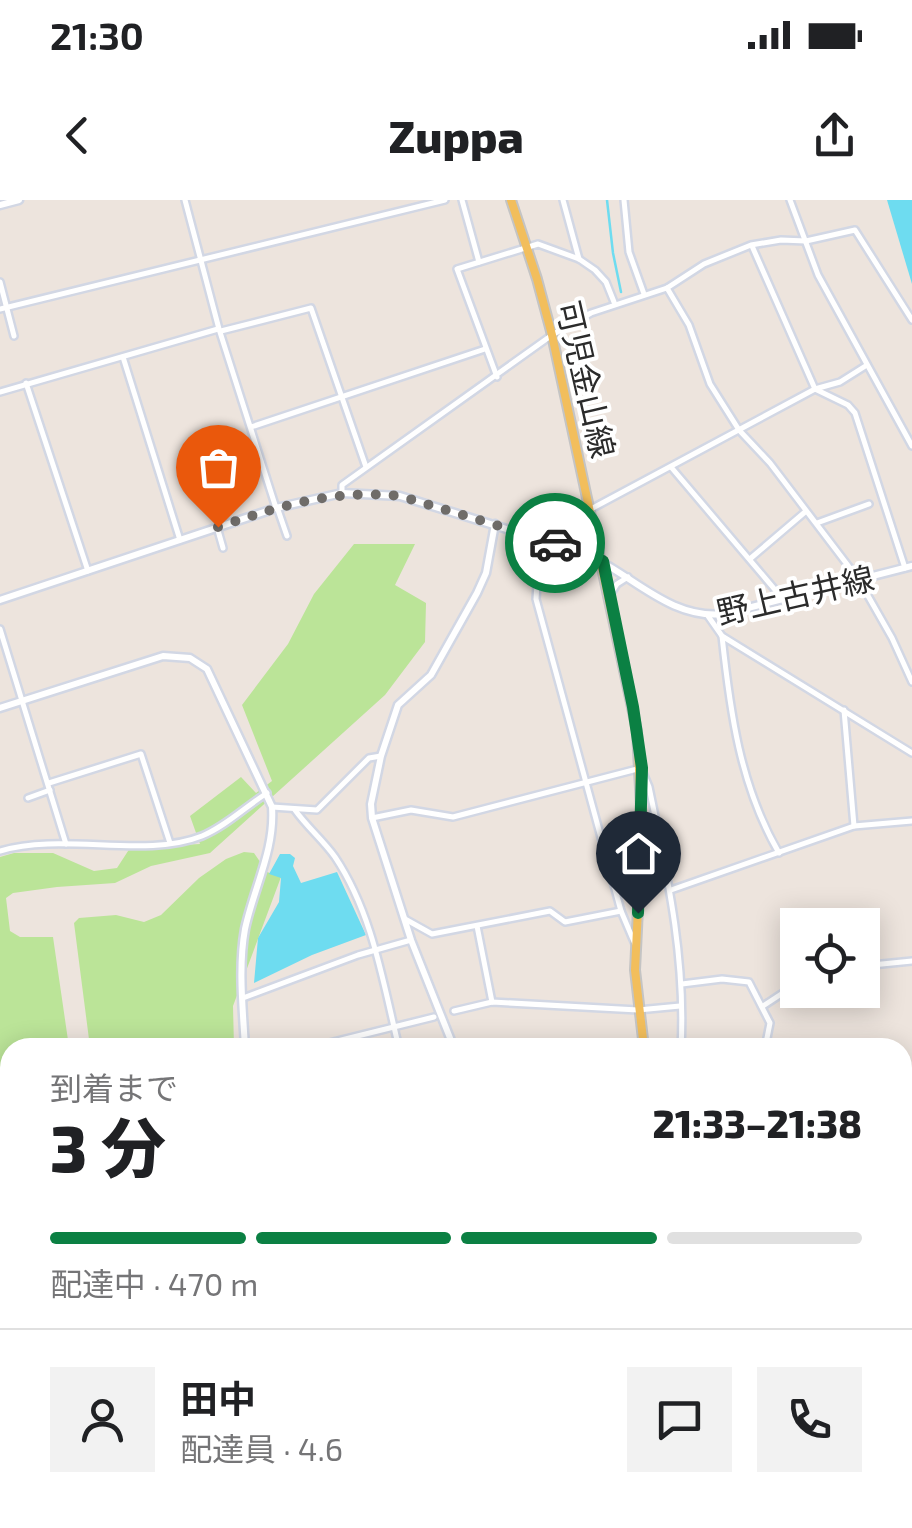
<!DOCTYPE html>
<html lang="ja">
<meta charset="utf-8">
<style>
body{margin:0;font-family:"Exo 2","Noto Sans JP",sans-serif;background:#f2f2f2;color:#202124;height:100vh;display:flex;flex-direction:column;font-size:38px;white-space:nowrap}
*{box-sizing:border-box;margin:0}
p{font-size:32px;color:#757577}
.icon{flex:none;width:55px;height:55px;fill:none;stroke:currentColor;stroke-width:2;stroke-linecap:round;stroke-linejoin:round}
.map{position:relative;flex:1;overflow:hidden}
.panel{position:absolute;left:0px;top:838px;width:912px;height:492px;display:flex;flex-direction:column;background:#fff;border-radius:30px 30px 0 0;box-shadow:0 5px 25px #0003}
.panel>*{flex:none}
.buttons{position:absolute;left:780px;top:708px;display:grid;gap:20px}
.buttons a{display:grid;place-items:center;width:100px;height:100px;border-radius:0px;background:#fff;box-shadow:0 5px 25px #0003;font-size:50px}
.pin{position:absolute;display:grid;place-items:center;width:85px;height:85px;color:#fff;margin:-102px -42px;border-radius:50% 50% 50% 0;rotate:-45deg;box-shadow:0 0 10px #0007}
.pin .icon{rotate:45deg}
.courier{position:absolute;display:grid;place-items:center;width:100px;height:100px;margin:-50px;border:8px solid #0b8043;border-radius:50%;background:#fff;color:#222;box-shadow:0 2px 12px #0007}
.head em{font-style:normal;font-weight:800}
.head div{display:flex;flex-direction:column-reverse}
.head{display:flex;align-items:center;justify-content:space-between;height:170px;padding:0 50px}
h1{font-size:65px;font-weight:800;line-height:75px}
.bar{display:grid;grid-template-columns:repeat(4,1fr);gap:15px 10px;align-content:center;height:120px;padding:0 50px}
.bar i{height:12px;border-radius:8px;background:#e0e0e0}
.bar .active{background:#0b8043}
.bar p{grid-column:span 4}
.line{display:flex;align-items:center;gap:25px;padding:0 50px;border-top:2px solid #e0e0e0}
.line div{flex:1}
.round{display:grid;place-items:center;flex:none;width:105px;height:105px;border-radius:0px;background:#f2f2f2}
.status{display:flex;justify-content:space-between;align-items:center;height:70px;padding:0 50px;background:#fff;direction:ltr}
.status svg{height:28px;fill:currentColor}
header{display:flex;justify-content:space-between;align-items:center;height:130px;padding:0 50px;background:#fff;font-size:45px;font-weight:800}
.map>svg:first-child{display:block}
.education{fill:#efdfcc}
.green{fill:#bbe498}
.water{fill:#6edcf0}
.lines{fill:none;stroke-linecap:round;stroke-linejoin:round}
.stream{stroke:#6edcf0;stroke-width:2.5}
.street-casing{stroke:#d2d7e4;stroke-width:10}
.secondary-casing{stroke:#d2d7e4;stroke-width:11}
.primary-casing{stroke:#c4c4c4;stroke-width:12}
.street{stroke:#fff;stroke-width:5}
.secondary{stroke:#fff;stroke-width:6}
.primary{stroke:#f2be5c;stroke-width:8}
.done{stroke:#6f6c69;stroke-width:10;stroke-dasharray:0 18}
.route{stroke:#0b8043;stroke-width:12}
.labels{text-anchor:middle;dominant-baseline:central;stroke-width:8;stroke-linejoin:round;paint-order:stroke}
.street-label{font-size:32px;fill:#2b2b2b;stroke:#fff}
</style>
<div class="status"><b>21:30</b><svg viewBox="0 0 49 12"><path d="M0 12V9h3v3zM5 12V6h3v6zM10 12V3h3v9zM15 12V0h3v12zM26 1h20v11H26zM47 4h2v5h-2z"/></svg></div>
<header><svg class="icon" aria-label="back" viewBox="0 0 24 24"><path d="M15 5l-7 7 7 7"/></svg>Zuppa<svg class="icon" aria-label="share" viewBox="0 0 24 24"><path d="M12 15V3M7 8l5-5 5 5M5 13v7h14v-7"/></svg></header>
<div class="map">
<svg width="912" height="1328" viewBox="0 0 912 1328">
<rect width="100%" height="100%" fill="#ede4dd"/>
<path class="education" d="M911,1142L912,1321L911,1322L907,1320L902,1307V1145Z"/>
<g class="green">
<path d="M354,344H415L395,385L426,403L425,442L385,495L210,653L151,666L115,683L57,687L13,693L6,698L10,731L20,737H53L69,847L10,848V1320H339L340,1328H0V657L14,653H53L94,671L117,668L130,648L200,644L190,616L241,577L256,593L272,581L242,505L288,444L314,394Z"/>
<path d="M244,652L254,653L267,672L281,677L233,806L234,847H90L74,723L79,718L116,715L144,722L161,715L199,678L226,659Z"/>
</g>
<g class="water">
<path d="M887,0H912V84Z"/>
<path d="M280,654H290L295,658L293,666L301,683L337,672L366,735L312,755L254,783L258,738L279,702L281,678L269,674Z"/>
</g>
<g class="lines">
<path class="stream" d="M607,0L613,53L621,92"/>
<g class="street-casing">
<g id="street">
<path d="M185,0L219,129L276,308"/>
<path d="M462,0L479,62"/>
<path d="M563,0L579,59"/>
<path d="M624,0L629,52L644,94"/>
<path d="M790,0L818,75L912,246"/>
<path d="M752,46L815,189L848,205L855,213L905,368"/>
<path d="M0,82L14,136"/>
<path d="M667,88L689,125L710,184L739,230L770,263L859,380L892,438L912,482"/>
<path d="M0,109L445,0"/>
<path d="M221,131L311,108L366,267"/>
<path d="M123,157L180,340"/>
<path d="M497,177L457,69L538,44L579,59L595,70L606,82L614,102"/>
<path d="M26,183L88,371"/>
<path d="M0,192L218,129"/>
<path d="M251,227L485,149"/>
<path d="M671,267L782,398"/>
<path d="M342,293V285L552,135L591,113L667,88L704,64L751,45L781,40L806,41L855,30L912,120"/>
<path d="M277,307L287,336"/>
<path d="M591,309L815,189L840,182L867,165"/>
<path d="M817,323L869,304"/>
<path d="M217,327L223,348"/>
<path d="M540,339L536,399L621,711L635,744"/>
<path d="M751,358L805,312"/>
<path d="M610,395L617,384L628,377"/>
<path d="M708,416L722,436L912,553"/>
<path d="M0,429L66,644"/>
<path d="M722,436C730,511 740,586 779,653"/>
<path d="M844,510L854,626"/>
<path d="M49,583L141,554L170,643"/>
<path d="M28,598L50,590"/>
<path d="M272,607L317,610L369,558L381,556"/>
<path d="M295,610C307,627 323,640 335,657C373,714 383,783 399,848"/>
<path d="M372,618L411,610L453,617L641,568L649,587C667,674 686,758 681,848"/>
<path d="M0,651C63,632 144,659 202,636C226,626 245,607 267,593"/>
<path d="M671,690L854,626L912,621"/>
<path d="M405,719L432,734L550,711L565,722L621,711"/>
<path d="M477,726L492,802"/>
<path d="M862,766L912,761"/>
<path d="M682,784L722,779L749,782L770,823L765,848"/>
<path d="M243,798L358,755L411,740"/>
<path d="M763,806L798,783"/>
<path d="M454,811L492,802L638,810L680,806"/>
<path d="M309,848L434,817"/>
<path d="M902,1140L912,1136"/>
<path d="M902,1314L908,1328"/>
<path d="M464,1320L465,1328"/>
<path d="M537,1320L539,1328"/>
<path d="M693,1320L694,1328"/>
<path d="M616,1328L652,1320"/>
</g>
</g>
<g class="secondary-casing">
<g id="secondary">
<path d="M0,5L19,0"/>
<path d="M0,400L276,308L342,293L400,296L584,353C631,373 669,420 724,414L912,366"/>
<path d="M0,508L163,456L190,458L207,469L272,607C275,650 254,687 245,729C238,768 243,809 245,848"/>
<path d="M454,848L411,740L372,618L371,604L381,556L398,505L431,475L477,393L486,373L495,324"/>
<path d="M902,904L912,902"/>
<path d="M214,1320L219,1328"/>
<path d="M426,1328L429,1320"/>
</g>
</g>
<g class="primary-casing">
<g id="primary">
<path d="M511,0L537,79L552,135L637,531L642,627L635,770L644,848"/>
<path d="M764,1320L765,1328"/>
</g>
</g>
<use href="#street" class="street"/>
<use href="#secondary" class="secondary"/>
<use href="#primary" class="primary"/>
</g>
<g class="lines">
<path class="done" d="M218,327C280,306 333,289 400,296L555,343"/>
<path class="route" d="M555,343L603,361L633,507L642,568L638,713"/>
</g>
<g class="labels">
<g class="street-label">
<text transform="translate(587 179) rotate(77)">可児金山線</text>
<text transform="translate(795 394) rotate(-13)">野上古井線</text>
</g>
</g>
</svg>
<div class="buttons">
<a><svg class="icon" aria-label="locate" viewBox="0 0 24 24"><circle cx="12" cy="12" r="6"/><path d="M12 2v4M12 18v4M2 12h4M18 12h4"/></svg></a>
</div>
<div class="pin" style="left:218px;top:327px;background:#ea580c"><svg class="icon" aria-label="bag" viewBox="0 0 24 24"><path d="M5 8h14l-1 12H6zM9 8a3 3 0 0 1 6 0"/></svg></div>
<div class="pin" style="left:638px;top:713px;background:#1f2937"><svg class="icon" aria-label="home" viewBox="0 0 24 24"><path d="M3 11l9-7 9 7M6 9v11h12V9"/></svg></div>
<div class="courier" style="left:555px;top:343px"><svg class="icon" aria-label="car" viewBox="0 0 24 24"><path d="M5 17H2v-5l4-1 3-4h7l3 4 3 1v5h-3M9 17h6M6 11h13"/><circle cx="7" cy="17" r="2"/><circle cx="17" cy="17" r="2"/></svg></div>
<section class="panel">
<div class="head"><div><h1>3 分</h1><p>到着まで</p></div><em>21:33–21:38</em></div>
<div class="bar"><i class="active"></i><i class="active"></i><i class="active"></i><i></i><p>配達中 · 470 m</p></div>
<div class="line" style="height:180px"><a class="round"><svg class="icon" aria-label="person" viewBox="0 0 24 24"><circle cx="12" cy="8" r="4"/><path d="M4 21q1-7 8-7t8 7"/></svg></a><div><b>田中</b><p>配達員 · 4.6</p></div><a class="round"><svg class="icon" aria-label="chat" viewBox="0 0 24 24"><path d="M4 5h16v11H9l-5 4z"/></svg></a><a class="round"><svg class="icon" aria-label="phone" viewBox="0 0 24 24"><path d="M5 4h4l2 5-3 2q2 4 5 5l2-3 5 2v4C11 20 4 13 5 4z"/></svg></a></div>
</section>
</div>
